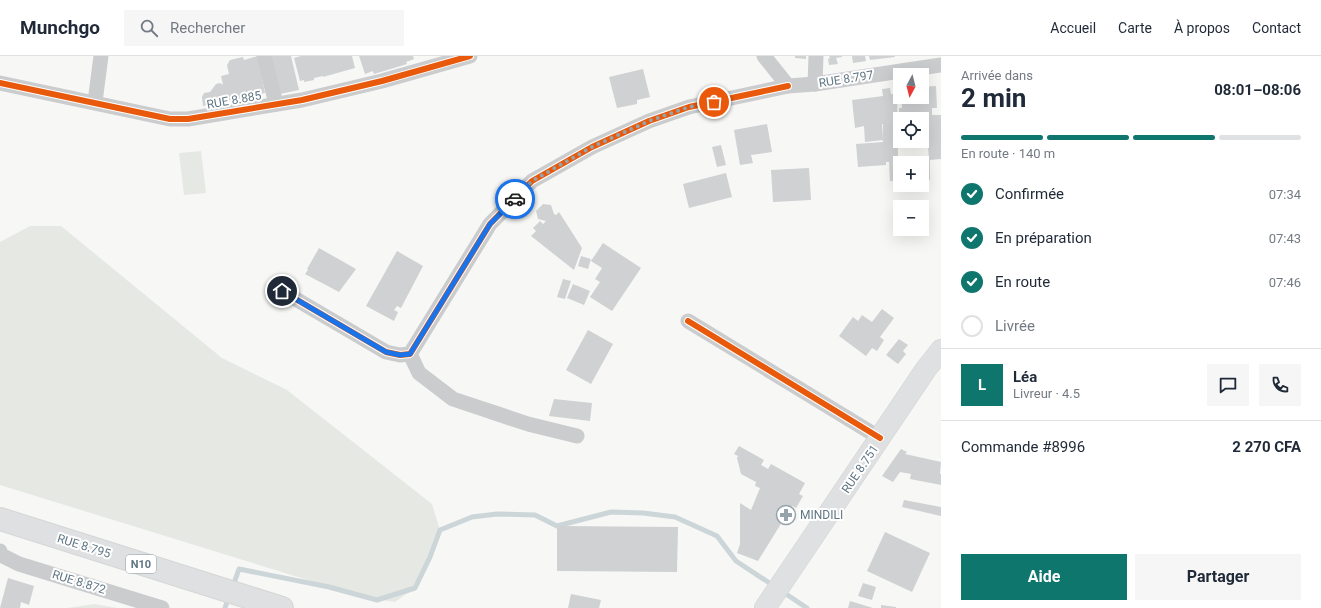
<!DOCTYPE html>
<html lang="fr">
<meta charset="utf-8">
<style>
body{margin:0;font-family:Roboto,sans-serif;background:#f6f6f7;color:#1f2937;height:100vh;display:flex;flex-direction:column;font-size:15px;white-space:nowrap}
*{box-sizing:border-box;margin:0}
p{font-size:13px;color:#747a83}
.icon{flex:none;width:22px;height:22px;fill:none;stroke:currentColor;stroke-width:2;stroke-linecap:round;stroke-linejoin:round}
.map{position:relative;flex:1;overflow:hidden}
.sheet{display:flex;flex-direction:column;background:#fff;width:380px}
.sheet>*{flex:none}
.needle{width:26px;rotate:187deg}
.buttons{position:absolute;left:893px;top:12px;display:grid;gap:8px}
.buttons a{display:grid;place-items:center;width:36px;height:36px;border-radius:0px;background:#fff;box-shadow:0 4px 16px #0002;font-size:20px}
.pin{position:absolute;display:grid;place-items:center;width:34px;height:34px;color:#fff;margin:-17px;border:2px solid #fff;border-radius:50%;box-shadow:0 1px 4px #0007}
.courier{position:absolute;display:grid;place-items:center;width:40px;height:40px;margin:-20px;border:3px solid #1a73e8;border-radius:50%;background:#fff;color:#222;box-shadow:0 1px 5px #0007}
.overview em{font-style:normal;font-weight:700}
.overview div{display:flex;flex-direction:column-reverse}
.overview{display:flex;align-items:center;justify-content:space-between;height:68px;padding:0 20px}
h1{font-size:26px;font-weight:700;line-height:30px}
.bar{display:grid;grid-template-columns:repeat(4,1fr);gap:6px 4px;align-content:center;height:48px;padding:0 20px}
.bar i{height:5px;border-radius:3px;background:#e0e1e3}
.bar .current{background:#0f766e}
.bar p{grid-column:span 4}
.line{display:flex;align-items:center;gap:10px;padding:0 20px;border-top:1px solid #e0e1e3}
.line div{flex:1}
.round{display:grid;place-items:center;flex:none;width:42px;height:42px;border-radius:0px;background:#f6f6f7}
ol{padding:0 20px;list-style:none}
li{display:flex;align-items:center;gap:12px;height:44px}
li p{margin-inline-start:auto}
li .icon{padding:4px;border-radius:50%;background:#0f766e;color:#fff;stroke-width:4}
li:last-child{color:#747a83}
li i{width:22px;height:22px;border:2px solid #e0e1e3;border-radius:50%}
.action{display:flex;gap:8px;margin-top:auto;padding:8px 20px}
.action a{flex:1;height:46px;border-radius:0px;background:#0f766e;color:#fff;font-size:16px;font-weight:700;line-height:46px;text-align:center}
.action a+a{background:#f6f6f7;color:#1f2937}
header{display:flex;align-items:center;gap:24px;box-sizing:border-box;height:56px;padding:0 20px;background:#fff;border-bottom:1px solid #e0e1e3}
header strong{font-size:19px}
nav{display:flex;gap:22px;margin-inline-start:auto;font-size:14px}
.search{width:280px;height:36px;background:#f6f6f7;display:flex;align-items:center;gap:10px;box-sizing:border-box;padding:0 14px;border-radius:0px;color:#747a83;font-size:15px}
main{display:flex;flex:1;min-height:0}
.map>svg:first-child{display:block}
.green{fill:#e6e9e3}
.lines{fill:none;stroke-linecap:round;stroke-linejoin:round}
.stream{stroke:#ccd6d8;stroke-width:5}
.building{fill:#cfd1d2}
.secondary-casing{stroke:#d3d4d5;stroke-width:22}
.highway-casing{stroke:#d4d5d5;stroke-width:24}
.street{stroke:#cbccce;stroke-width:15}
.secondary{stroke:#dfe0e1;stroke-width:21}
.highway{stroke:#dfe0e1;stroke-width:22}
.cycleway-casing{stroke:#fff;stroke-width:8}
.cycleway{stroke:#e8590c;stroke-width:6}
.done{stroke:#95a3ab;stroke-width:4;stroke-dasharray:0 7.2}
.route{stroke:#1a73e8;stroke-width:5}
.labels{text-anchor:middle;dominant-baseline:central;stroke-width:4;stroke-linejoin:round;paint-order:stroke}
.shield{fill:#fff;stroke:#909fa8;stroke-width:1}
.shield-label{font-size:11px;font-weight:bold;fill:#607683}
.street-label{font-size:12px;fill:#607683;stroke:#fff}
.poi-label{font-size:12px;fill:#607683;stroke:#fff;text-anchor:start}
</style>
<header>
<strong>Munchgo</strong>
<div class="search"><svg class="icon" aria-label="search" viewBox="0 0 24 24"><circle cx="10" cy="10" r="6"/><path d="M15 15l6 6"/></svg>Rechercher</div>
<nav><a>Accueil</a><a>Carte</a><a>À propos</a><a>Contact</a></nav>
</header>
<main>
<div class="map">
<svg width="941" height="552" viewBox="0 0 941 552">
<rect width="100%" height="100%" fill="#f7f7f6"/>
<g class="green">
<path d="M201,95L206,137L184,139L179,97Z"/>
<path d="M30,170H61L222,302L287,334L432,448L440,474L419,529L395,546L366,542L0,429V186Z"/>
<path d="M95,548L117,552H67Z"/>
</g>
<g class="lines">
<g class="stream">
<path d="M233,530L239,513L329,531L377,544L415,532L430,501L440,474L472,461L497,458L535,459L557,470L611,456L643,457L675,461L717,480L736,505L774,530"/>
<path d="M783,536L807,552"/>
<path d="M225,552L229,540"/>
</g>
</g>
<g class="building">
<path d="M258,0L265,37L203,50L202,41L204,37L210,36L216,28L220,27L223,29L221,20L229,18L227,9L230,4L243,1L244,4Z"/>
<path d="M268,0H291L299,34L280,38Z"/>
<path d="M301,0H352L355,12L323,21V20L314,22V24L304,26V24L300,25L294,2Z"/>
<path d="M359,0H413L414,3L406,6L407,8L374,18L373,15L365,18Z"/>
<path d="M795,0H806V3L795,2Z"/>
<path d="M829,0H842V1L836,2L838,8L829,9L828,3L830,2Z"/>
<path d="M852,0H865L866,5L853,7Z"/>
<path d="M869,0H895V1L870,4Z"/>
<path d="M643,13L650,41L637,44V48L617,52L609,21Z"/>
<path d="M936,30L937,52H932V59H941V103L929,104L927,77H922V63H899V52H902L901,41H922V31Z"/>
<path d="M890,32L891,38H897L898,103L911,102V105L930,104V124H922V107H900V125H890L889,106H886V109L858,111L856,88L883,86V68H882L883,84L865,86L864,70L855,72L852,44L883,40L882,33Z"/>
<path d="M767,68L772,96L751,99L753,107L740,109L734,74Z"/>
<path d="M721,89L726,109L717,111L712,91Z"/>
<path d="M809,112L811,144L773,146L771,114Z"/>
<path d="M726,117L732,141L689,152L683,128Z"/>
<path d="M543,148L551,149L554,158L556,159L559,156L582,192L574,214L531,180L536,175L533,172L540,165L543,168L546,165L538,163L536,155Z"/>
<path d="M603,187L641,212L612,255L590,241L600,226L595,223L602,212L591,205Z"/>
<path d="M319,192L356,213L339,236L305,218L308,214L307,213Z"/>
<path d="M397,195L423,210L401,252L397,250L394,254L398,256L394,265L366,250Z"/>
<path d="M581,200L591,203L588,213L578,210Z"/>
<path d="M563,223L571,225L565,243L557,241Z"/>
<path d="M573,228L590,235L584,249L567,242Z"/>
<path d="M882,253L894,262L880,281L884,284L877,295L872,292L866,300L839,280L853,261L858,265L862,259L872,266Z"/>
<path d="M588,274L613,288L591,328L566,314Z"/>
<path d="M899,283L908,289L903,295L906,298L898,308L886,299Z"/>
<path d="M554,343L592,347L590,365L549,360Z"/>
<path d="M739,390L764,404L761,409L768,413L771,408L805,427L799,438L803,440L796,452L792,450L758,505L737,497L740,488V447L751,454L760,432L755,430L756,426L741,418L737,402L738,400L734,398Z"/>
<path d="M901,393L907,396L905,398L941,406L940,418H941V429L910,423L911,418L900,416L893,426L882,420Z"/>
<path d="M904,444L941,451V460L902,451Z"/>
<path d="M557,470L678,471L677,516L557,515Z"/>
<path d="M885,476L930,497L912,536L867,515Z"/>
<path d="M8,522L34,530L29,549L21,546L20,552H0Z"/>
<path d="M863,527L876,531L872,544L858,540Z"/>
<path d="M571,538L601,544L599,552H568Z"/>
<path d="M850,545L873,552H848Z"/>
<path d="M881,549L896,551V552H881Z"/>
</g>
<g class="lines">
<g class="secondary-casing">
<path id="secondary" d="M765,552L926,313L941,294"/>
</g>
<g class="highway-casing">
<path id="highway" d="M0,463L282,552"/>
</g>
<g class="street">
<path d="M264,0L276,48"/>
<path d="M764,0L788,30L815,28L941,9"/>
<path d="M0,27L170,63H188L302,44L382,25L470,0"/>
<path d="M815,28L816,0"/>
<path d="M95,46L101,0"/>
<path d="M282,235L386,296L400,299L410,298L490,168L532,125L592,91L649,65L689,51L788,30"/>
<path d="M688,265L880,382"/>
<path d="M410,298L419,317L453,343L528,368L577,380"/>
<path d="M0,495L1,499L19,508L162,552"/>
</g>
<use href="#secondary" class="secondary"/>
<use href="#highway" class="highway"/>
<g class="cycleway-casing">
<g id="cycleway">
<path d="M0,27L170,63H188L302,44L382,25L470,0"/>
<path d="M282,235L386,296L400,299L410,298L490,168L532,125L592,91L649,65L689,51L788,30"/>
<path d="M688,265L880,382"/>
</g>
</g>
<use href="#cycleway" class="cycleway"/>
</g>
<g class="lines">
<path class="done" d="M515,143L532,125L592,91L649,65L689,51L714,46"/>
<path class="route" d="M282,235L386,296L400,299L410,298L490,168L515,143"/>
</g>
<defs>
<g id="pharmacy-ring" transform="scale(1)"><circle r="9.5" fill="#fff" stroke="#95a3ab" stroke-width="1.5"/><path d="M-2-6h4v4h4v4h-4v4h-4v-4h-4v-4h4Z" fill="#95a3ab"/></g>
</defs>
<g fill-rule="evenodd">
<use href="#pharmacy-ring" x="786" y="459"/>
</g>
<g class="labels">
<rect class="shield" x="126" y="499" width="30" height="18" rx="3"/>
<g class="shield-label">
<text x="141" y="508">N10</text>
</g>
<g class="street-label">
<text transform="translate(846 23) rotate(-9)">RUE 8.797</text>
<text transform="translate(234 44) rotate(-10)">RUE 8.885</text>
<text transform="translate(860 413) rotate(-56)">RUE 8.751</text>
<text transform="translate(84 490) rotate(17)">RUE 8.795</text>
<text transform="translate(79 526) rotate(17)">RUE 8.872</text>
</g>
<g class="poi-label">
<text x="800" y="459">MINDILI</text>
</g>
</g>
</svg>
<div class="buttons">
<a><svg class="needle" viewBox="-14 -14 28 28"><path d="M0-13l5 13h-10z" fill="#e53935"/><path d="M0 13l5-13h-10z" fill="#747a83"/></svg></a>
<a><svg class="icon" aria-label="locate" viewBox="0 0 24 24"><circle cx="12" cy="12" r="6"/><path d="M12 2v4M12 18v4M2 12h4M18 12h4"/></svg></a>
<a>+</a>
<a>−</a>
</div>
<div class="pin" style="left:714px;top:46px;background:#ea580c"><svg class="icon" aria-label="bag" viewBox="0 0 24 24"><path d="M5 8h14l-1 12H6zM9 8a3 3 0 0 1 6 0"/></svg></div>
<div class="pin" style="left:282px;top:235px;background:#1f2937"><svg class="icon" aria-label="home" viewBox="0 0 24 24"><path d="M3 11l9-7 9 7M6 9v11h12V9"/></svg></div>
<div class="courier" style="left:515px;top:143px"><svg class="icon" aria-label="car" viewBox="0 0 24 24"><path d="M5 17H2v-5l4-1 3-4h7l3 4 3 1v5h-3M9 17h6M6 11h13"/><circle cx="7" cy="17" r="2"/><circle cx="17" cy="17" r="2"/></svg></div>
</div>
<section class="sheet">
<div class="overview"><div><h1>2 min</h1><p>Arrivée dans</p></div><em>08:01–08:06</em></div>
<div class="bar"><i class="current"></i><i class="current"></i><i class="current"></i><i></i><p>En route · 140 m</p></div>
<ol>
<li><svg class="icon" aria-label="check" viewBox="0 0 24 24"><path d="M5 12l5 5 9-10"/></svg>Confirmée<p>07:34</p></li>
<li><svg class="icon" aria-label="check" viewBox="0 0 24 24"><path d="M5 12l5 5 9-10"/></svg>En préparation<p>07:43</p></li>
<li><svg class="icon" aria-label="check" viewBox="0 0 24 24"><path d="M5 12l5 5 9-10"/></svg>En route<p>07:46</p></li>
<li><i></i>Livrée</li>
</ol>
<div class="line" style="height:72px"><b class="round" style="background:#0f766e;color:#fff">L</b><div><b>Léa</b><p>Livreur · 4.5</p></div><a class="round"><svg class="icon" aria-label="chat" viewBox="0 0 24 24"><path d="M4 5h16v11H9l-5 4z"/></svg></a><a class="round"><svg class="icon" aria-label="phone" viewBox="0 0 24 24"><path d="M5 4h4l2 5-3 2q2 4 5 5l2-3 5 2v4C11 20 4 13 5 4z"/></svg></a></div>
<div class="line" style="height:52px"><div>Commande #8996</div><b>2 270 CFA</b></div>
<div class="action"><a>Aide</a><a>Partager</a></div>
</section>
</main>
